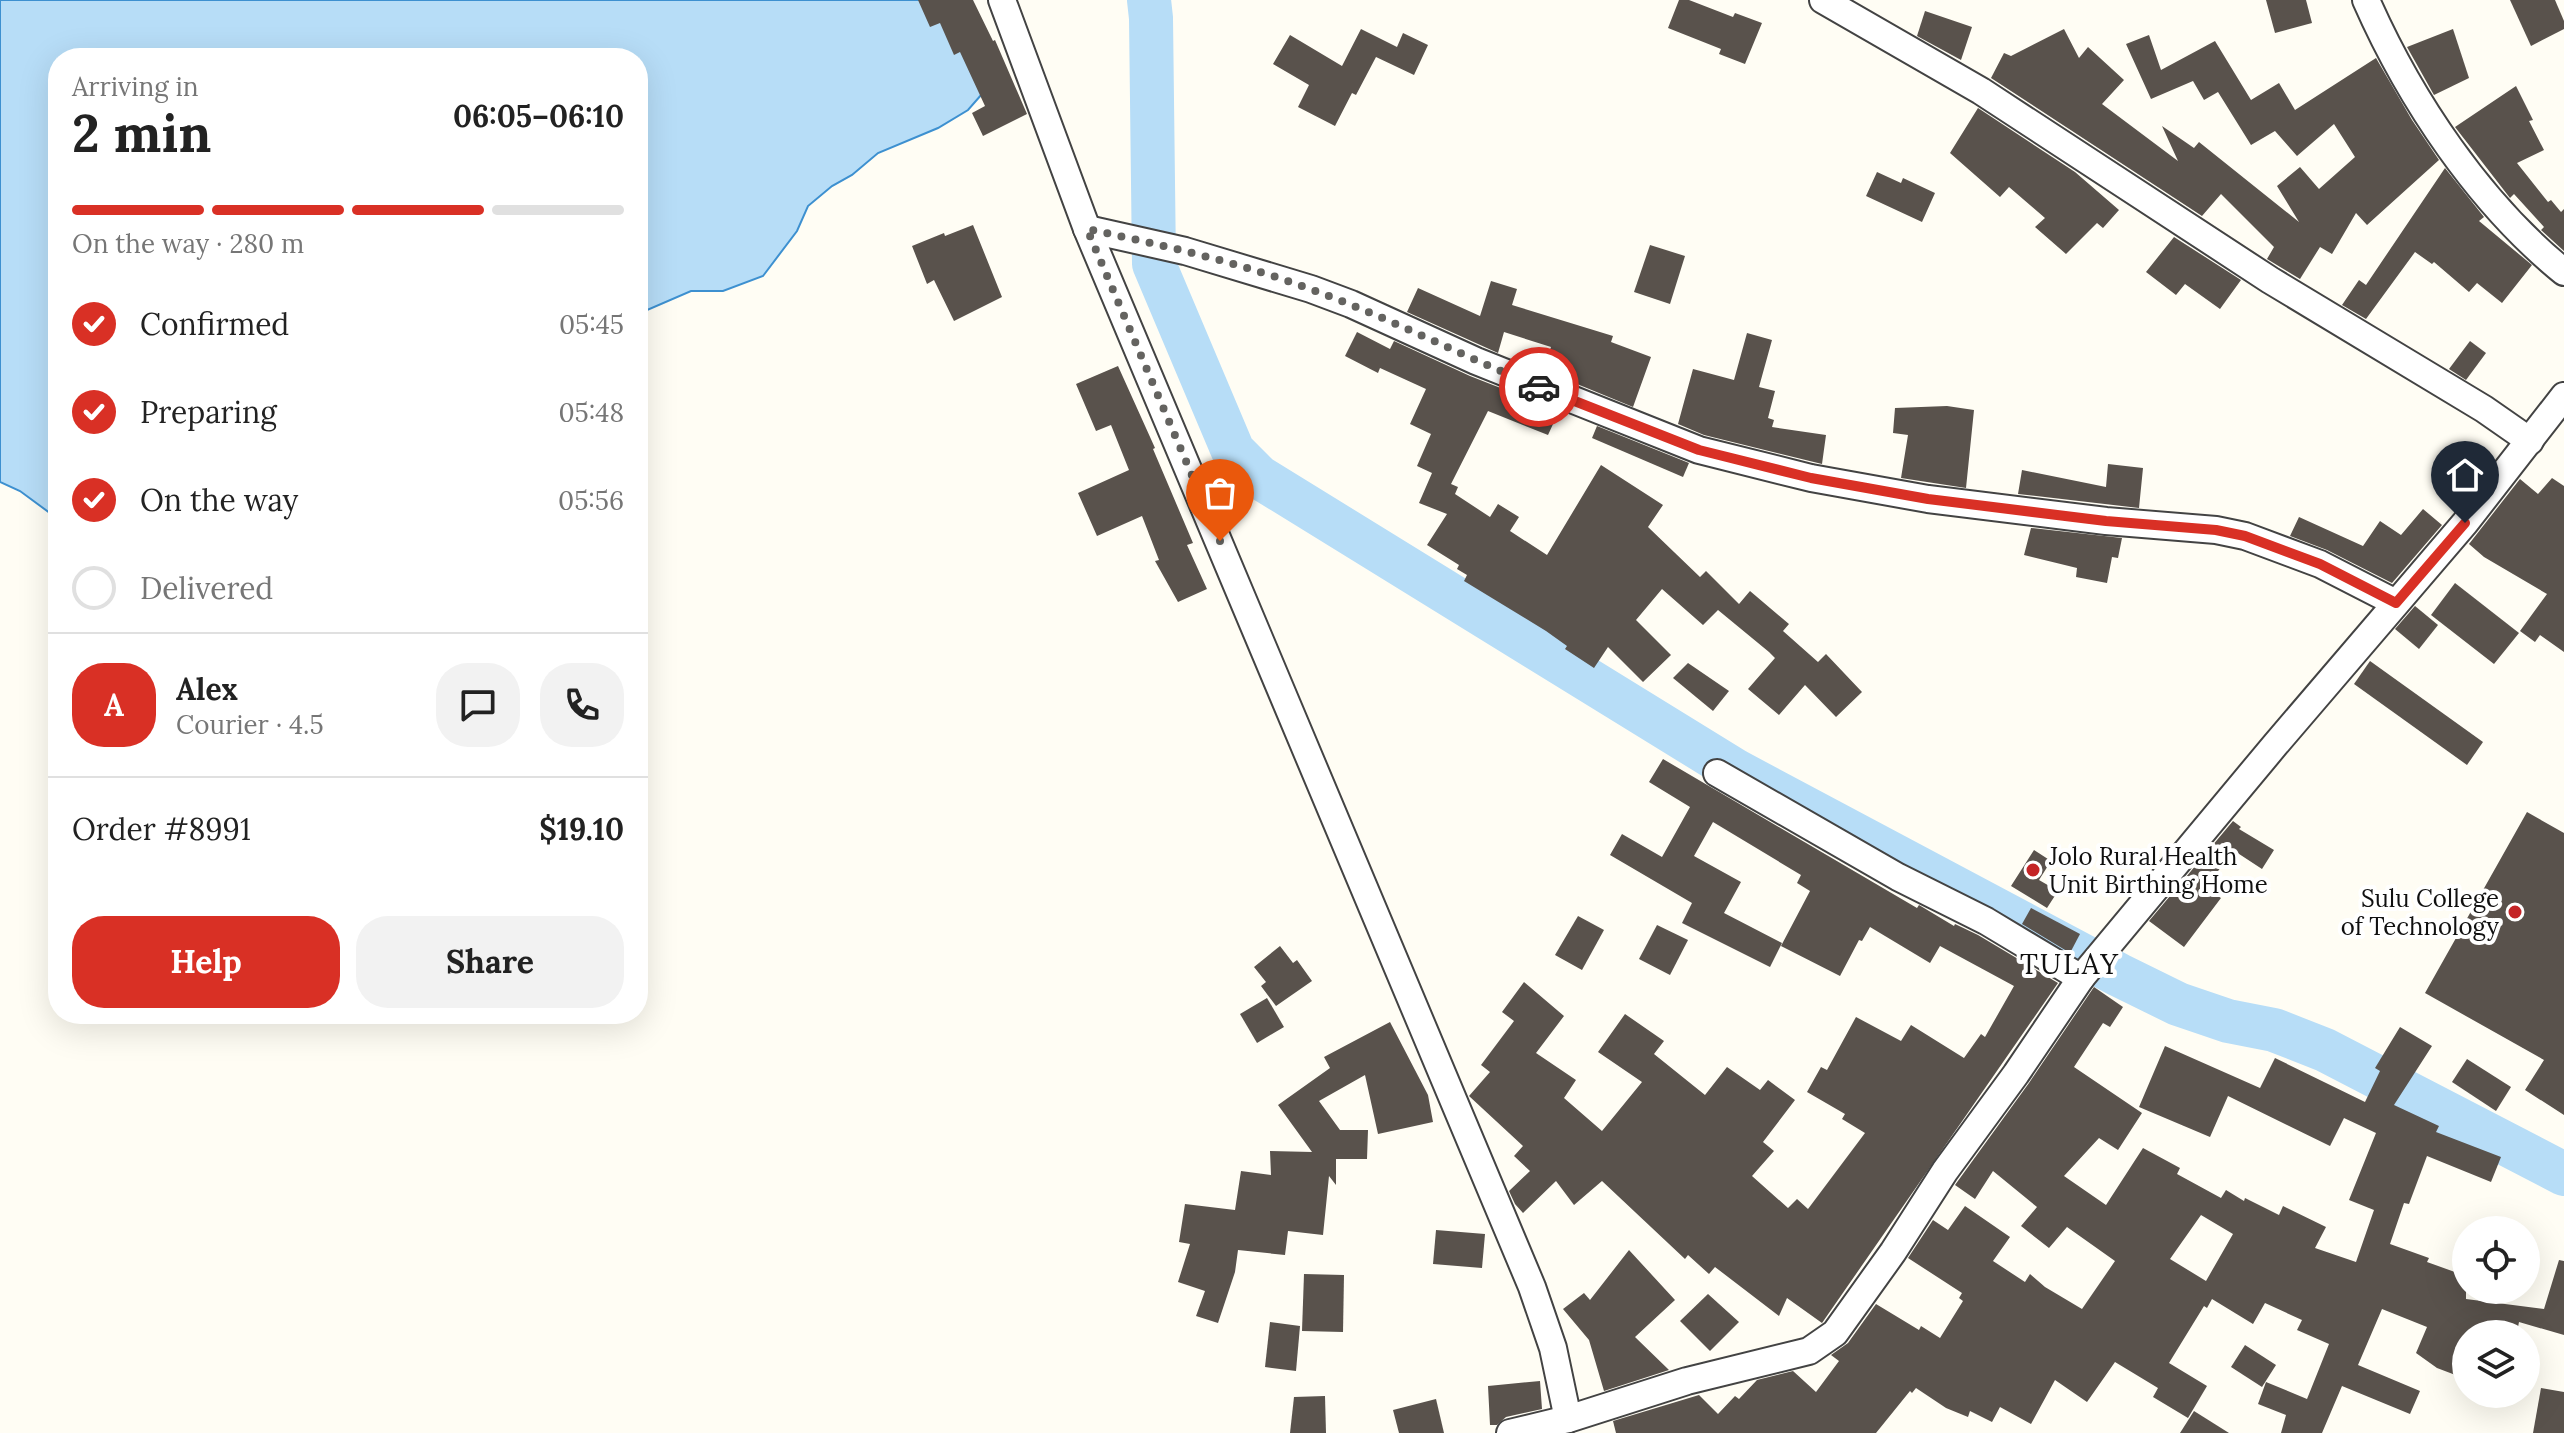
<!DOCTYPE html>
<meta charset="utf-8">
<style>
body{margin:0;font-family:Lora,serif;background:#f2f2f2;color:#222;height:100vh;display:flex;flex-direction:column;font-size:30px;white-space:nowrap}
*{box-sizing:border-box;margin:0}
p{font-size:26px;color:#767676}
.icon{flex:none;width:44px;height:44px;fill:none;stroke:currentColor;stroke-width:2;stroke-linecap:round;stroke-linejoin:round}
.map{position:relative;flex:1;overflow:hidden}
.details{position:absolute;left:48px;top:48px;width:600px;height:976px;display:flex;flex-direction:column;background:#fff;border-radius:32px;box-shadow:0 8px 32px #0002}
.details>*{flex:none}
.buttons{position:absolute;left:2452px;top:1216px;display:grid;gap:16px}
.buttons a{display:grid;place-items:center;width:88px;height:88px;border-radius:50%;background:#fff;box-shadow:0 8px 32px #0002;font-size:40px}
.pin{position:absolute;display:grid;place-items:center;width:68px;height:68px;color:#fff;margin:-82px -34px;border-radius:50% 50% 50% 0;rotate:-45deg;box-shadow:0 0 8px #0007}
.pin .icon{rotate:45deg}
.courier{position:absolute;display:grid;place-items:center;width:80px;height:80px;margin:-40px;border:6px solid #d93025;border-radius:50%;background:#fff;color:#222;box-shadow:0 2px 10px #0007}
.summary em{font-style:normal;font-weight:800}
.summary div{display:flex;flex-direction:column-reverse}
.summary{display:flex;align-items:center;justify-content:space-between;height:136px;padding:0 24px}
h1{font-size:52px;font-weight:800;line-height:60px}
.bar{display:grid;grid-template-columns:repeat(4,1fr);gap:12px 8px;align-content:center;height:96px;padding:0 24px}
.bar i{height:10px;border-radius:6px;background:#e0e0e0}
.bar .current{background:#d93025}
.bar p{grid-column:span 4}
.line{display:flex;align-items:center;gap:20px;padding:0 24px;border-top:2px solid #e0e0e0}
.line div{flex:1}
.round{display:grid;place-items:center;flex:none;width:84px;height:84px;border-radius:32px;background:#f2f2f2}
ol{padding:0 24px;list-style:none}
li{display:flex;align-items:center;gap:24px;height:88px}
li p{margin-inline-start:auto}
li .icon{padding:8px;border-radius:50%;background:#d93025;color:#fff;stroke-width:4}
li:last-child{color:#767676}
li i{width:44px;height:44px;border:4px solid #e0e0e0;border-radius:50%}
.cta{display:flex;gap:16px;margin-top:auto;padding:16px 24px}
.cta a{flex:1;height:92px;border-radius:32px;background:#d93025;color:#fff;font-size:32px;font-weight:800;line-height:92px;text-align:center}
.cta a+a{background:#f2f2f2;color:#222}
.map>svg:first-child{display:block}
.water{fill:#b7ddf7;stroke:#3d90d0;stroke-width:2}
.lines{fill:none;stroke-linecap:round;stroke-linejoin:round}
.river{stroke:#b7ddf7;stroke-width:44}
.building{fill:#59524c;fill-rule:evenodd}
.minor-casing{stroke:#434343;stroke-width:30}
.minor{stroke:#fff;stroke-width:26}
.done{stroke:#646360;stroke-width:8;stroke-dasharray:0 14.4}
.route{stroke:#d93025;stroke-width:10}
.poi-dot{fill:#c42426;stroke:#fff;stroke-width:3}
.labels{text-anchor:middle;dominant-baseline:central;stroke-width:8;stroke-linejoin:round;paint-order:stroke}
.poi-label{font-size:24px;fill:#101010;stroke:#fff;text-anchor:start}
.quarter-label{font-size:28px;letter-spacing:2px;fill:#101010;stroke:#fff}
</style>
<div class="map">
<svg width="2564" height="1433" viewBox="0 0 2564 1433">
<rect width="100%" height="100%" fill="#fffdf4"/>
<path class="water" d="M0,0H944L982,94L968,110L938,128L878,153L852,175L832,186L808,206L797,231L763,276L723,291H691L638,314V58H58V519L20,491L0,482Z"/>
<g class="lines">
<path class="river" d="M1149,0L1151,18L1154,264L1233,451L1259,477L1736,771L2119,975L2178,1004L2228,1021L2274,1030L2325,1050L2564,1174"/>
</g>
<g class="building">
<path d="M918,0H973L993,41L995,40L1027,114L983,136L972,113L985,106L960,52L954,55L940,23L930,27Z"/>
<path d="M1679,0H1689L1733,17L1735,13L1762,23L1745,64L1719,54L1721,49L1668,28Z"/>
<path d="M2266,0H2306L2312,23L2275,33Z"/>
<path d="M2510,0H2555L2564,21V29L2531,46Z"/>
<path d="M1925,11L1972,27L1961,60L1917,36Z"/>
<path d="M1361,29L1397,47L1403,33L1428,45L1414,75L1376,57L1356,95L1352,93L1335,126L1298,107L1309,85L1273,64L1290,35L1342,66Z"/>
<path d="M2064,29L2079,58L2088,47L2124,80L2102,104L2178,161L2162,126L2194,148L2199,142L2299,222L2277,186L2300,167L2319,189L2355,157L2334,124L2297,156L2275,131L2251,145L2218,92L2204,100L2193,81L2151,99L2126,44L2149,35L2161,70L2215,41L2251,100L2279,83L2295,110L2376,58L2412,120L2439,160L2367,225L2356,213L2332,254L2320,247L2300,279L2267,259L2274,247L2221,194L2202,216L1991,78L2004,53L2011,56Z"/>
<path d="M2453,29L2469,78L2434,95L2407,47Z"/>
<path d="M2516,86L2533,120L2529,121L2544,150L2517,163L2548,202L2551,200L2561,212L2564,209V251L2541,230L2544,227L2514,194L2510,198L2455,127Z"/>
<path d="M1978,108L2075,172L2119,210L2103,228L2097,223L2066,254L2035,227L2045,218L2009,187L2000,197L1950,153Z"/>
<path d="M2445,168L2484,217L2479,221L2532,265L2502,303L2477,283L2469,292L2434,262L2432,264L2415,252L2366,319L2342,305L2359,280L2366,285Z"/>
<path d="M1877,172L1901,183L1903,178L1935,193L1922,222L1866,196Z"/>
<path d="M973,225L1002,297L954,321L934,280L927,284L912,246L944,233L945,236Z"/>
<path d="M2174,237L2241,280L2220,309L2185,284L2176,295L2146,272Z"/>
<path d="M1650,245L1685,256L1670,304L1634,292Z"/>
<path d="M1491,281L1517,289L1512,305L1613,336L1611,342L1651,357L1633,407L1543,370L1551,347L1504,332L1498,353L1407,312L1418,288L1480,316Z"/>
<path d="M1357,332L1390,349L1394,341L1470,376L1559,411L1548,435L1488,411L1451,484L1458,487L1455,494L1490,517L1498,504L1519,517L1510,531L1547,555L1601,465L1663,505L1648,527L1700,577L1706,571L1739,604L1750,591L1789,624L1783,631L1818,662L1826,654L1862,692L1836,717L1805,685L1779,715L1748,689L1775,658L1769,652L1718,610L1703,625L1662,589L1636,620L1671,655L1643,682L1608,647L1594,668L1565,649L1567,646L1546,631L1464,581L1467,575L1457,569L1459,565L1427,545L1447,514L1419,503L1432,473L1417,466L1431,434L1410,424L1426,389L1380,368L1378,373L1345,356Z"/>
<path d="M1747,333L1772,340L1759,387L1775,391L1768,418L1774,420L1772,427L1826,435L1822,464L1704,435L1678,424L1693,369L1734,380Z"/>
<path d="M2470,341L2486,353L2466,380L2449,369Z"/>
<path d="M1118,366L1155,448L1153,449L1193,543L1187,545L1207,589L1178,602L1155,561L1159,560L1142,516L1097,536L1078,493L1129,470L1111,425L1096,431L1076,384Z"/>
<path d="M1947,406L1974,410L1966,488L1901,478L1908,435L1893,433L1895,408Z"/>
<path d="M1597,426L1689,463L1683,477L1592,438Z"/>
<path d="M2108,464L2143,468L2139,508L2018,494L2022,470L2106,487Z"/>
<path d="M2552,478L2564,486V652L2540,635L2535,642L2520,631L2547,594L2484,557L2469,544L2520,479L2538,494Z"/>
<path d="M2423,509L2442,525L2392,583L2327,550L2290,536L2299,517L2363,546L2380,521L2401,535Z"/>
<path d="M2031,528L2122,538L2118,558L2112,557L2107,583L2076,577L2077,568L2024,555Z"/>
<path d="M2455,583L2519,633L2494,664L2431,615Z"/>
<path d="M2415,606L2438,625L2419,649L2395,629Z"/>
<path d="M2370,661L2483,742L2467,765L2354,684Z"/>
<path d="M1688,663L1729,691L1713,711L1673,678Z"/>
<path d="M1663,759L1917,908L1919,905L1954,926L1955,924L1978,935L2058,983L1822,1323L1787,1298L1779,1316L1715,1267L1709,1274L1688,1255L1685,1259L1602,1181L1574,1205L1556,1181L1523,1213L1515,1204L1509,1191L1530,1171L1514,1156L1523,1146L1469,1096L1490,1072L1481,1065L1514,1021L1502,1012L1524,982L1564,1016L1536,1053L1576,1080L1564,1098L1602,1131L1642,1082L1598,1052L1625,1014L1664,1041L1654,1054L1705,1095L1727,1067L1760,1090L1768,1080L1795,1100L1763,1142L1774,1151L1752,1176L1788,1208L1797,1199L1808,1209L1865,1133L1842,1119L1845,1114L1807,1092L1821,1067L1827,1070L1856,1017L1901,1041L1911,1025L1964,1058L1981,1034L1985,1037L2014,986L1940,946L1930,963L1870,927L1862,941L1859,940L1840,976L1781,946L1810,891L1797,883L1801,875L1713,822L1694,856L1741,882L1724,913L1782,943L1770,967L1682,923L1692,903L1610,855L1622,834L1662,857L1690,807L1649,782Z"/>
<path d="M2527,812L2564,833V1115L2525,1090L2544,1060L2425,993Z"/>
<path d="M2233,821L2241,827L2239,829L2274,850L2262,869L2233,850L2206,888L2221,898L2184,947L2149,921Z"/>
<path d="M2034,850L2051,861L2039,880L2058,891L2047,908L2011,886Z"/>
<path d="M2031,908L2080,934L2070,953L2022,924Z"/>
<path d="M1578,916L1604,930L1582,970L1555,955Z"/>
<path d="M1657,925L1688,940L1670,975L1639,959Z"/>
<path d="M1280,946L1293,963L1297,960L1312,981L1276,1006L1261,986L1266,982L1254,967Z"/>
<path d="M2094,987L2123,1007L2110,1027L2103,1023L2074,1067L2142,1113L2118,1150L2099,1138L2064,1176L2106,1205L2143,1148L2180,1168L2177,1174L2221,1198L2226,1190L2244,1201L2245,1198L2279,1215L2283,1206L2326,1227L2315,1248L2356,1262L2374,1210L2349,1200L2376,1133L2344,1118L2330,1146L2228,1096L2210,1137L2139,1107L2165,1046L2260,1088L2275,1058L2365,1102L2380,1071L2375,1068L2400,1027L2432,1046L2394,1105L2439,1126L2436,1132L2501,1157L2491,1182L2427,1156L2409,1204L2404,1203L2390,1244L2429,1258L2427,1262L2466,1276V1299L2544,1309L2559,1260L2564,1261V1335L2519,1322L2517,1332L2491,1329L2490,1334H2466V1379L2437,1368L2416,1353L2427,1327L2382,1309L2358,1365L2420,1391L2410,1414L2342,1386L2322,1433H2281L2286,1415L2258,1404L2266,1382L2307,1399L2329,1344L2297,1330L2302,1320L2265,1303L2253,1324L2212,1299L2207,1308L2204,1306L2169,1363L2207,1386L2188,1418L2153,1397L2158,1388L2115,1362L2087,1402L2055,1380L2031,1424L2000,1407L1992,1422L1970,1411L1968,1417L1946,1408L1916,1388L1912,1393L1910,1391L1876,1433H1616L1613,1421L1699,1395L1718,1414L1735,1396L1739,1399L1757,1380L1793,1371L1816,1392L1839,1361L1831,1355L1848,1343L1876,1304L1919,1330L1921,1326L1940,1338L1963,1301L1959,1298L1962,1293L1908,1258L1933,1220L1948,1230L1965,1206L2010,1237L1993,1261L2025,1282L2030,1274L2045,1287L2082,1309L2115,1261L2067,1227L2049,1248L2021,1226L2037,1207L1993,1171L1975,1199L1955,1185L2029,1083ZM2201,1215L2233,1234L2206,1281L2170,1259Z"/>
<path d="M1267,998L1284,1027L1257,1043L1240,1014Z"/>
<path d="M1390,1022L1428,1095L1433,1122L1378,1134L1365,1075L1319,1101L1340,1130H1368L1367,1159H1336V1185L1329,1176L1323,1235L1288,1231L1285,1255L1238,1250L1235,1272L1218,1323L1196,1316L1205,1291L1178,1282L1190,1244L1179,1242L1185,1204L1235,1210L1241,1171L1271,1175L1270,1151L1312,1152L1278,1105L1330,1068L1324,1057Z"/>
<path d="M2467,1059L2511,1087L2496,1111L2452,1082Z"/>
<path d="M1436,1230L1485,1234L1482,1268L1433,1264Z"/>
<path d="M1629,1250L1675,1300L1635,1337L1669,1370L1604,1391L1589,1340L1563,1309L1584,1293L1590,1300Z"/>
<path d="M1304,1274L1344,1275L1343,1332L1302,1331Z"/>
<path d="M1708,1294L1739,1322L1710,1351L1680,1321Z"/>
<path d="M1270,1322L1300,1326L1296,1371L1265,1367Z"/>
<path d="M2245,1345L2276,1365L2262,1387L2231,1367Z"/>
<path d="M1540,1381L1542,1409L1506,1417L1497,1425H1490L1488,1386Z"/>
<path d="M2541,1388L2564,1392V1433H2533Z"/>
<path d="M1325,1396L1326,1433H1290L1294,1397Z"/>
<path d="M1436,1399L1444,1433H1399L1393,1410Z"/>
<path d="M2194,1411L2229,1433H2180Z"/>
</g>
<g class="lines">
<g class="minor-casing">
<g id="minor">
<path d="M1002,0L1087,229L1532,1287L1553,1348L1568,1419"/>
<path d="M1823,0L1981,91L2270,280L2484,409L2530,441"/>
<path d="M2366,0C2410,100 2479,203 2564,272"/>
<path d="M1087,229L1185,251L1311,289L1351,304L1476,361L1699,450L1811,478L1928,499L2106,521L2216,530L2245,536L2320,564L2396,603"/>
<path d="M1717,773L1898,877L1986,921L2081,978"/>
<path d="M1510,1433L1568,1419L1687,1381L1809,1351L1835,1333L1893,1252L1945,1171L2016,1074L2081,978L2275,745L2465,523L2564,396"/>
</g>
</g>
<use href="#minor" class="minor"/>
</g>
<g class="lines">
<path class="done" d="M1220,541L1087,229C1162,245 1238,262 1310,289C1388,317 1462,356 1539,387"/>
<path class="route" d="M1539,387L1699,450L1811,478L1928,499L2106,521L2216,530L2245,536L2320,564L2396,603L2465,523"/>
</g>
<g class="poi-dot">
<circle cx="2033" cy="870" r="8"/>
<circle cx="2515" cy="912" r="8"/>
</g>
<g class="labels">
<g class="poi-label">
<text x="2049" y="856">Jolo Rural Health<tspan x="2049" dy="28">Unit Birthing Home</tspan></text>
<text x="2499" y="898" text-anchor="end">Sulu College<tspan x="2499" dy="28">of Technology</tspan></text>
</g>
<g class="quarter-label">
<text x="2070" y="964">TULAY</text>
</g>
</g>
</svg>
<div class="buttons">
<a><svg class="icon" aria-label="locate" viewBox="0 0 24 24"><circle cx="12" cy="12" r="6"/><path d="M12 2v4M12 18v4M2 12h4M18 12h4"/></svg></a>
<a><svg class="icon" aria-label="layers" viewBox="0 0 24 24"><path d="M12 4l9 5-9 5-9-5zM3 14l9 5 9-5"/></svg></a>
</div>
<div class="pin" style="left:1220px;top:541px;background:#ea580c"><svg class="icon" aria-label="bag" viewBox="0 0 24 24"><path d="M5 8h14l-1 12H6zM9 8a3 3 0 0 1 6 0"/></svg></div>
<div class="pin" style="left:2465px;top:523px;background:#1f2937"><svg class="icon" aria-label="home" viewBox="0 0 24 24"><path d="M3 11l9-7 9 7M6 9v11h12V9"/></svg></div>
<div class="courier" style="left:1539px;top:387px"><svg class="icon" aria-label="car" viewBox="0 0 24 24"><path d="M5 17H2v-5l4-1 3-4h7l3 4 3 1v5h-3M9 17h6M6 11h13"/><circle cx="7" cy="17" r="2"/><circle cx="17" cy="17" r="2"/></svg></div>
<section class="details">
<div class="summary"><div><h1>2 min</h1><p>Arriving in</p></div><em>06:05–06:10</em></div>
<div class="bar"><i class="current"></i><i class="current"></i><i class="current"></i><i></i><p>On the way · 280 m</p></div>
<ol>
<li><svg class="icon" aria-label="check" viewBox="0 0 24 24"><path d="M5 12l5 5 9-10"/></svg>Confirmed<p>05:45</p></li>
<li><svg class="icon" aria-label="check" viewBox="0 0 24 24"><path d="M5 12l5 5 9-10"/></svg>Preparing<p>05:48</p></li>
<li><svg class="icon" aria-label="check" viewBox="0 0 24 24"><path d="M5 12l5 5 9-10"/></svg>On the way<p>05:56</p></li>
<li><i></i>Delivered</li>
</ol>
<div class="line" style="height:144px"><b class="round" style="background:#d93025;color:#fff">A</b><div><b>Alex</b><p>Courier · 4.5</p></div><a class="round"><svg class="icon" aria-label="chat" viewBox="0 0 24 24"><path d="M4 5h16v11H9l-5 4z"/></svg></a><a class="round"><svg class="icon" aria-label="phone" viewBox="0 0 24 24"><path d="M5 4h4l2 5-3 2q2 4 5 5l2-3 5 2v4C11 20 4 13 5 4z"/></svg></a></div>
<div class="line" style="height:104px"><div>Order #8991</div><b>$19.10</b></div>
<div class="cta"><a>Help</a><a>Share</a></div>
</section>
</div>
